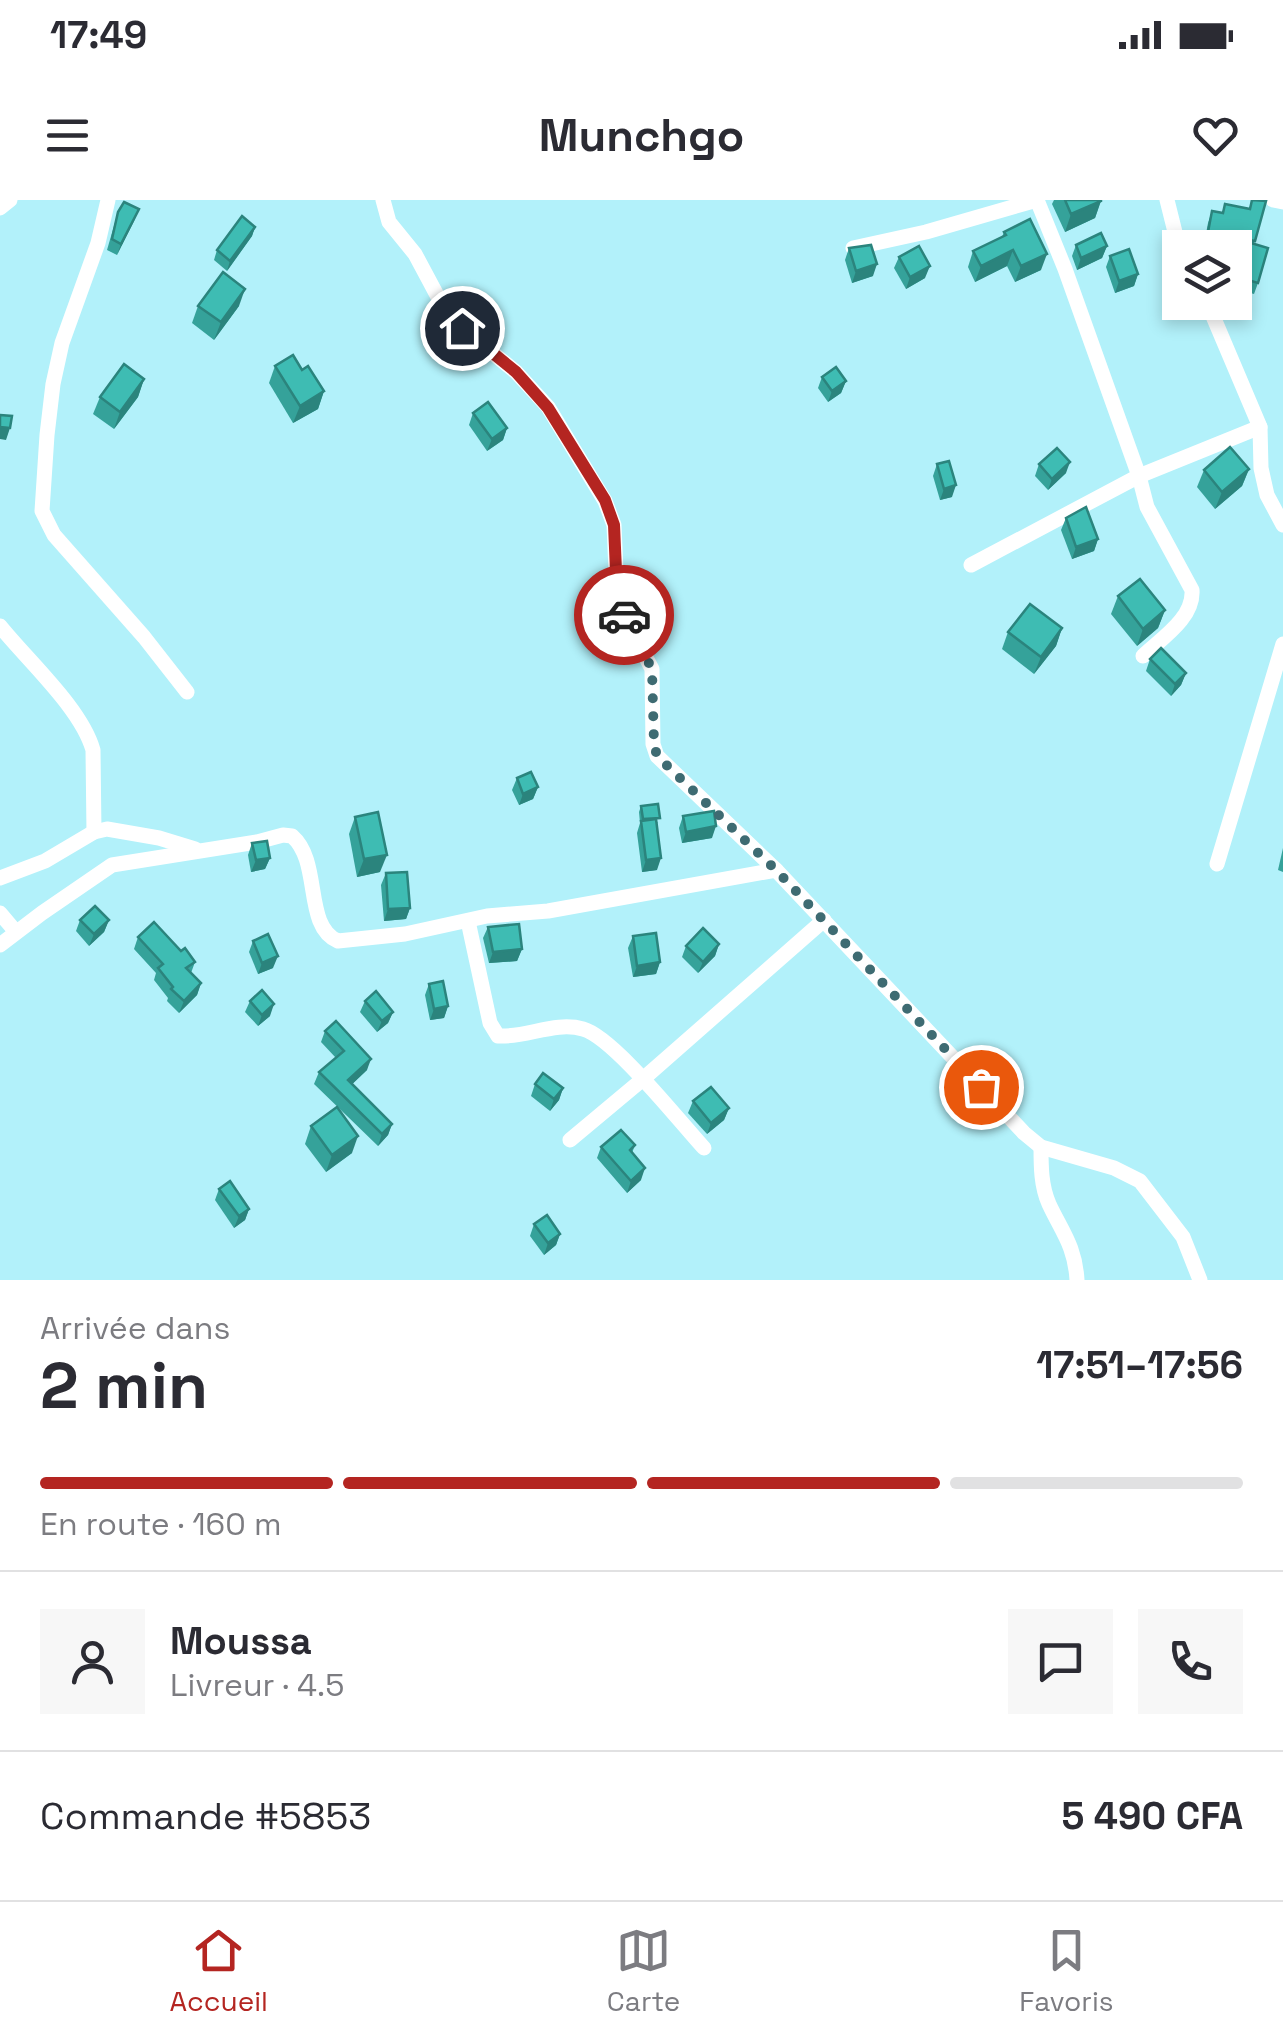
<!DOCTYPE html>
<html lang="fr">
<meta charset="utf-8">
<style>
body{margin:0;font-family:"Space Grotesk",sans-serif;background:#f7f7f7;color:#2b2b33;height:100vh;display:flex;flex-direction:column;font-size:38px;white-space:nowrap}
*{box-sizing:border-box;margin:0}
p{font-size:32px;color:#7c7c81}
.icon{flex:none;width:55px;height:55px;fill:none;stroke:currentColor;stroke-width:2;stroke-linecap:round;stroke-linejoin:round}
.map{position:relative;height:1080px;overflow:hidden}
.side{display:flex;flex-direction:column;background:#fff;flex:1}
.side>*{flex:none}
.fabs{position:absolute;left:1162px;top:30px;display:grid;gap:20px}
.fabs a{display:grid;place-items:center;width:90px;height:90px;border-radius:0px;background:#fff;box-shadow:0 5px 15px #0003;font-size:50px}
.pin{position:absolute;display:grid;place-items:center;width:85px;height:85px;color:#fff;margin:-42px;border:5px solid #fff;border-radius:50%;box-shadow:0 2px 10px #0007}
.courier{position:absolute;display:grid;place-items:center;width:100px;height:100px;margin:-50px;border:8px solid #b42521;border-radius:50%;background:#fff;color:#222;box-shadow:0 2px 12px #0007}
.summary em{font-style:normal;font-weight:800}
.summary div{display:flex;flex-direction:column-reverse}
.summary{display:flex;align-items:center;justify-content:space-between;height:170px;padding:0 40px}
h1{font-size:65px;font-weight:800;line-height:75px}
.bar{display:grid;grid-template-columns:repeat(4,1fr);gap:15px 10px;align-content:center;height:120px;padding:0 40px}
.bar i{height:12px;border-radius:8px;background:#e1e1e2}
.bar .current{background:#b42521}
.bar p{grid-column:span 4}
.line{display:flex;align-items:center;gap:25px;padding:0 40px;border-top:2px solid #e1e1e2}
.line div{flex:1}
.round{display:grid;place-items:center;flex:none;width:105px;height:105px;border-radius:0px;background:#f7f7f7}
.status{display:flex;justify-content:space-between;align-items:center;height:70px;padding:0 50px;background:#fff;direction:ltr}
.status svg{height:28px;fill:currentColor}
header{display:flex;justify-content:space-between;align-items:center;height:130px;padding:0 40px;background:#fff;font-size:45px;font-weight:800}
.dock{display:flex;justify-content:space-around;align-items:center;height:140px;border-top:2px solid #e1e1e2;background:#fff;font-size:28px;color:#7c7c81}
.dock a{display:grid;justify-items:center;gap:5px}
.dock .current{color:#b42521}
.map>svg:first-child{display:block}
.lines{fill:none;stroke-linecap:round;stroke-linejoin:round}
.street{stroke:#fff;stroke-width:15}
.wall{fill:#35a29a}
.shaded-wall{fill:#2b847d}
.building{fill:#3ebcb3;stroke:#2b847d;stroke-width:2.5}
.done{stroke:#3e6b72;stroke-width:10;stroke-dasharray:0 18}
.route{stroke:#b42521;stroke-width:12}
</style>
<div class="status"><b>17:49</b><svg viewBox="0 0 49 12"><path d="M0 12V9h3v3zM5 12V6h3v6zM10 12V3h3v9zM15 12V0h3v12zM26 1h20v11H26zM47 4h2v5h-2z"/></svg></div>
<header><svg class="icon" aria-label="menu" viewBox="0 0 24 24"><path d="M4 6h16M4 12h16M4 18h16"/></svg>Munchgo<svg class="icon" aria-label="heart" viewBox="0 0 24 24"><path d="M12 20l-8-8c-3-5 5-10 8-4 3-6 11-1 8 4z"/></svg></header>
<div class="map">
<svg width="1283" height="1080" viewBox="0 0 1283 1080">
<rect width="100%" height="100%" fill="#b2f1fa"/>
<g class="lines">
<g class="street">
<path d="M108,0L98,43L62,143L53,184L47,235L42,311L54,335L144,437L187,492"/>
<path d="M383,0L389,22L415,54L446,112L462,128L516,172L548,207L605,301L614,325L617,394L625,418L652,469L653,544L657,556L776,670L1024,933L1041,947L1114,968L1140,981L1183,1037L1200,1080"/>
<path d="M1037,0L1065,69L1139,276L1147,307L1192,390C1194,418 1162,438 1143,456"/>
<path d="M1167,0L1176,36L1181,48"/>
<path d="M1273,0L1283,2"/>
<path d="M0,8L10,0"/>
<path d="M853,48L926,32L1037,0"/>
<path d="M1207,102L1260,227L1261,268L1267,295L1283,325"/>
<path d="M971,365L1139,276L1260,227"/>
<path d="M0,426C28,461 81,508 93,550L94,632"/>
<path d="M1217,664L1283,444"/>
<path d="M0,678L45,661L94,632L107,629L159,638L195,649"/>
<path d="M0,713L16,732"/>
<path d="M468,721L490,823L498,836C526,838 555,821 583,829C613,837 680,922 704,948"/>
<path d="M0,745L42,713L112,665L257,642L283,635L292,636C322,662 303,726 338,741L405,734L487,716L548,711L776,670"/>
<path d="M570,940L643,879L824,720"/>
<path d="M1041,947C1041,966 1041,986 1049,1004C1062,1032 1075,1046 1077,1080"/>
</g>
</g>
<g class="wall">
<path d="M1054,0H1101L1095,18L1065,32L1052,4Z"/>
<path d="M1252,0L1266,1L1254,44L1258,83L1254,94L1236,89L1247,52L1235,50V48H1224L1204,44L1208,23L1212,11L1222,13L1225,4L1249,9Z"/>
<path d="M139,9L117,55L107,50L118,12Z"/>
<path d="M255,27L252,36L227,71L214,60L217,50Z"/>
<path d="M1004,32L1041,70L1015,82L1007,66L975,82L968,67L973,51L1002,37Z"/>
<path d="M1076,45L1107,46L1102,58L1077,70L1072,56Z"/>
<path d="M849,48L873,76L852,83L845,60Z"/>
<path d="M1110,56L1138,74L1134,86L1115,93L1106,67Z"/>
<path d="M899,57L925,78L906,89L894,68Z"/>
<path d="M198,106H239L214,140L192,123Z"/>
<path d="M275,166L302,170L324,191L318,209L293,223L269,183Z"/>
<path d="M822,177L846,181L841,193L828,202L818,188Z"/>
<path d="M144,179L138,197L114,229L93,214L100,197Z"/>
<path d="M473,213L507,228L503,240L487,251L469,225Z"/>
<path d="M937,264L952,297L940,300L933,276Z"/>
<path d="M1039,264L1066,273L1048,290L1035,276Z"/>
<path d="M1249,269L1242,286L1215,309L1197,287L1204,270Z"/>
<path d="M1066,318L1098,339L1094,351L1072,359L1061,330Z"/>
<path d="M1118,396L1165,410L1158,428L1137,446L1111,414Z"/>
<path d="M1062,428L1056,446L1034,474L1002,449L1008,432Z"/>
<path d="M1150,459L1186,473L1181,485L1171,496L1146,471Z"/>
<path d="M517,578L538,587L533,599L519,605L512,590Z"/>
<path d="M641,606L658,623L656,624L657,670L642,672L637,633L640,623L639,612Z"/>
<path d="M683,616L712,638L682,643L679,628Z"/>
<path d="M355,617L380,672L357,677L349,634Z"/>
<path d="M252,643L270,658L265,669L251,672L248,655Z"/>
<path d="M1283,648V672L1278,670Z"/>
<path d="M386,673L410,708L406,719L384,721L381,685Z"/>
<path d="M80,720H109L104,732L89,746L76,731Z"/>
<path d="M488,727L522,749L517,761L489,763L483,738Z"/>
<path d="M633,736L660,762L656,774L633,777L628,748Z"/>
<path d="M138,737L181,751L195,762L191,773L201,783L197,795L179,813L167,801L168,798L154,780L156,773L134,749Z"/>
<path d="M253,741L273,768L258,774L249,752Z"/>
<path d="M719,744L715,756L698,773L682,757L686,746Z"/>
<path d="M429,784L448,806L444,818L430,820L425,795Z"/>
<path d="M250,801L270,816L258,826L245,812Z"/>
<path d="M365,801L393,812L388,823L377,832L360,812Z"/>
<path d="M325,831L367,870L352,884L392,924L388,935L378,946L314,884L319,872L336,858L321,842Z"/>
<path d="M535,884L563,888L559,900L550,911L531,896Z"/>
<path d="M693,901L729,908L724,920L707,934L688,913Z"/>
<path d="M311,926L352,953L326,972L305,944Z"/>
<path d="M635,945L632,953L641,980L627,993L597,958L601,947Z"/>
<path d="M219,989L249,1009L245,1020L234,1028L215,1000Z"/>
<path d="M534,1024L560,1034L556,1045L544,1055L530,1036Z"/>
</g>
<g class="shaded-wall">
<path d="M1101,1L1095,18L1065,32L1071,14Z"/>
<path d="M139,9L134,21L117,55L121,44Z"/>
<path d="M255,27L252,36L227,71L230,61Z"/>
<path d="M1107,46L1102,58L1077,70L1081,58Z"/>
<path d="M1013,50L1007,66L975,82L981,66Z"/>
<path d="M1047,54L1041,70L1015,82L1021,66Z"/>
<path d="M877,64L873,76L852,83L856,71Z"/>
<path d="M930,66L925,78L906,89L910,77Z"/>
<path d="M1138,74L1134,86L1115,93L1119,81Z"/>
<path d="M245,89L239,106L214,140L221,122Z"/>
<path d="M144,179L138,197L114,229L120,212Z"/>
<path d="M846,181L841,193L828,202L832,191Z"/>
<path d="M324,191L318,209L293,223L300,206Z"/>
<path d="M0,227L10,228L6,240L0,239Z"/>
<path d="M507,228L503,240L487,251L492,239Z"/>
<path d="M1070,262L1066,273L1048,290L1052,279Z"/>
<path d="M1249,269L1242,286L1215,309L1222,292Z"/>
<path d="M956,285L952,297L940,300L944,289Z"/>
<path d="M1098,339L1094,351L1072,359L1076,347Z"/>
<path d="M1165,410L1158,428L1137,446L1143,429Z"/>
<path d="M1062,428L1056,446L1034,474L1041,457Z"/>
<path d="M1186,473L1181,485L1171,496L1175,484Z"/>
<path d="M538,587L533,599L519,605L523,594Z"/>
<path d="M716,626L712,638L682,643L686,632Z"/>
<path d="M387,655L380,672L357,677L364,659Z"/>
<path d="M270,658L265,669L251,672L256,660Z"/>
<path d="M661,658L657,670L642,672L646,660Z"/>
<path d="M410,708L406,719L384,721L388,709Z"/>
<path d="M109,720L104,732L89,746L94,734Z"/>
<path d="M719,744L715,756L698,773L703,762Z"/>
<path d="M522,749L517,761L489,763L493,752Z"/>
<path d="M278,756L273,768L258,774L262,763Z"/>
<path d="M660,762L656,774L633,777L637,766Z"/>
<path d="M201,783L197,795L179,813L184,801Z"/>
<path d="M274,804L270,816L258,826L262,815Z"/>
<path d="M448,806L444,818L430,820L434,809Z"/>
<path d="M393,812L388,823L377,832L382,821Z"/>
<path d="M371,859L367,870L344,892L348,880Z"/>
<path d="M563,888L559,900L550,911L554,899Z"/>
<path d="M729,908L724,920L707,934L711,923Z"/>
<path d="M392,924L388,935L378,946L382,934Z"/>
<path d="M358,936L352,953L326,972L332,955Z"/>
<path d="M645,968L641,980L627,993L631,981Z"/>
<path d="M249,1009L245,1020L234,1028L239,1016Z"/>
<path d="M560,1034L556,1045L544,1055L548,1043Z"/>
</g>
<g class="building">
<path d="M1065,0H1101V1L1071,14Z"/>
<path d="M1252,0L1266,1L1255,41L1208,32L1212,11L1223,13L1225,4L1250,9Z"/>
<path d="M124,2L139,9L121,44L112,39L118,12Z"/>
<path d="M242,16L255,27L230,61L217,50Z"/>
<path d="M1030,19L1047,54L1021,66L1013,50L981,66L973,51L1006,35L1004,32Z"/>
<path d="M1101,33L1107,46L1081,58L1076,45Z"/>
<path d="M1251,43L1268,48L1258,83L1241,78Z"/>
<path d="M871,45L877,64L856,71L849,48Z"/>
<path d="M919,46L930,66L910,77L899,57Z"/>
<path d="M1129,49L1138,74L1119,81L1110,56Z"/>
<path d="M223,72L245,89L221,122L198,106Z"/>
<path d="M293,155L302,170L308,166L324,191L300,206L275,166Z"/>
<path d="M124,164L144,179L120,212L100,197Z"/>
<path d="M836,167L846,181L832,191L822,177Z"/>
<path d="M488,202L507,228L492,239L473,213Z"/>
<path d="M0,215L12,216L10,228L0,227Z"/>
<path d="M1230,247L1249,269L1222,292L1204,270Z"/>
<path d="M1057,248L1070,262L1052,279L1039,264Z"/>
<path d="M949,261L956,285L944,289L937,264Z"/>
<path d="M1086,307L1098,339L1076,347L1066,318Z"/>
<path d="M1140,379L1165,410L1143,429L1118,396Z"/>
<path d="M1030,404L1062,428L1041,457L1008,432Z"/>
<path d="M1161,448L1186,473L1175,484L1150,459Z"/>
<path d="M531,572L538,587L523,594L517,578Z"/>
<path d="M658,604L660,618L643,619L641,606Z"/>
<path d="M714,611L716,626L686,632L683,616Z"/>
<path d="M378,612L387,655L364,659L355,617Z"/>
<path d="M656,619L661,658L646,660L641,621Z"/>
<path d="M267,641L270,658L256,660L252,643Z"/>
<path d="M407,672L410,708L388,709L386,673Z"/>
<path d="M95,706L109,720L94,734L80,720Z"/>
<path d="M154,722L181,751L185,748L195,762L186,768L201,783L184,801L171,789L173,787L158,768L163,764L138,737Z"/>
<path d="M519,724L522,749L493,752L488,727Z"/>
<path d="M703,728L719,744L703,762L686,746Z"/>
<path d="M656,733L660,762L637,766L633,736Z"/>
<path d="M268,734L278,756L262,763L253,741Z"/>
<path d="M443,781L448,806L434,809L429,784Z"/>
<path d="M262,790L274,804L262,815L250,801Z"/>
<path d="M376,791L393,812L382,821L365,801Z"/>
<path d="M336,821L371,859L348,880L392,924L382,934L319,872L344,851L325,831Z"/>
<path d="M543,873L563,888L554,899L535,884Z"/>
<path d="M711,887L729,908L711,923L693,901Z"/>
<path d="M337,907L358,936L332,955L311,926Z"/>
<path d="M621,930L635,945L630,950L645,968L631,981L601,947Z"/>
<path d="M230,981L249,1009L239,1016L219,989Z"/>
<path d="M547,1015L560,1034L548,1043L534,1024Z"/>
</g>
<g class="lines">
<path class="done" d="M624,415L652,469L654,544L657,556L776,670L981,887"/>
<path class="route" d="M462,128L516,172L548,208L605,300L614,325L617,394L624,415"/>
</g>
</svg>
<div class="fabs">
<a><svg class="icon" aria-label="layers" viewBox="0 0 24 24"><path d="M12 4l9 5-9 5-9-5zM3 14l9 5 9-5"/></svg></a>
</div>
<div class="pin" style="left:981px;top:887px;background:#ea580c"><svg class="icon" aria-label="bag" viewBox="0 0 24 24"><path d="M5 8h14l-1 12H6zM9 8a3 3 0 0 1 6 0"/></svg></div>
<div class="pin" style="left:462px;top:128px;background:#1f2937"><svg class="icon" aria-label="home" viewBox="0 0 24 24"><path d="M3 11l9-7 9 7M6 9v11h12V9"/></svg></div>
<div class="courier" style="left:624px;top:415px"><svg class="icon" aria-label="car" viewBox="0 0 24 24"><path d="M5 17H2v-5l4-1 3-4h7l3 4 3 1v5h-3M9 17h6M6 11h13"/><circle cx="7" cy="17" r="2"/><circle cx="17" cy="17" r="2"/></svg></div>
</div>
<section class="side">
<div class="summary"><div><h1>2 min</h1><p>Arrivée dans</p></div><em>17:51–17:56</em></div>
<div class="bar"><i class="current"></i><i class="current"></i><i class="current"></i><i></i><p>En route · 160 m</p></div>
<div class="line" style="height:180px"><a class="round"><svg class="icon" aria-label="person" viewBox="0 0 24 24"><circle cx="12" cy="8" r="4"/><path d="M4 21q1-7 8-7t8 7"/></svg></a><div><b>Moussa</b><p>Livreur · 4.5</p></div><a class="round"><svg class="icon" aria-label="chat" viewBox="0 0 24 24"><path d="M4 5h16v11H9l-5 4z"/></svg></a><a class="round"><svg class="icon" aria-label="phone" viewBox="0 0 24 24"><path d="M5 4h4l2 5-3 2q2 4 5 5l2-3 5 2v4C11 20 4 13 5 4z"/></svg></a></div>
<div class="line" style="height:130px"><div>Commande #5853</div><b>5 490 CFA</b></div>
</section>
<nav class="dock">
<a class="current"><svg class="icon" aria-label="home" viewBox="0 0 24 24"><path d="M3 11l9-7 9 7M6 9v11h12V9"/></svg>Accueil</a>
<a><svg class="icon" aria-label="map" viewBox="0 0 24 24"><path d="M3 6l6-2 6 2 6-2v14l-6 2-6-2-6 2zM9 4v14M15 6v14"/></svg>Carte</a>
<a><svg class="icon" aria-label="saved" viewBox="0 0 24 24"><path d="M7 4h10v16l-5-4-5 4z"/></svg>Favoris</a>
</nav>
